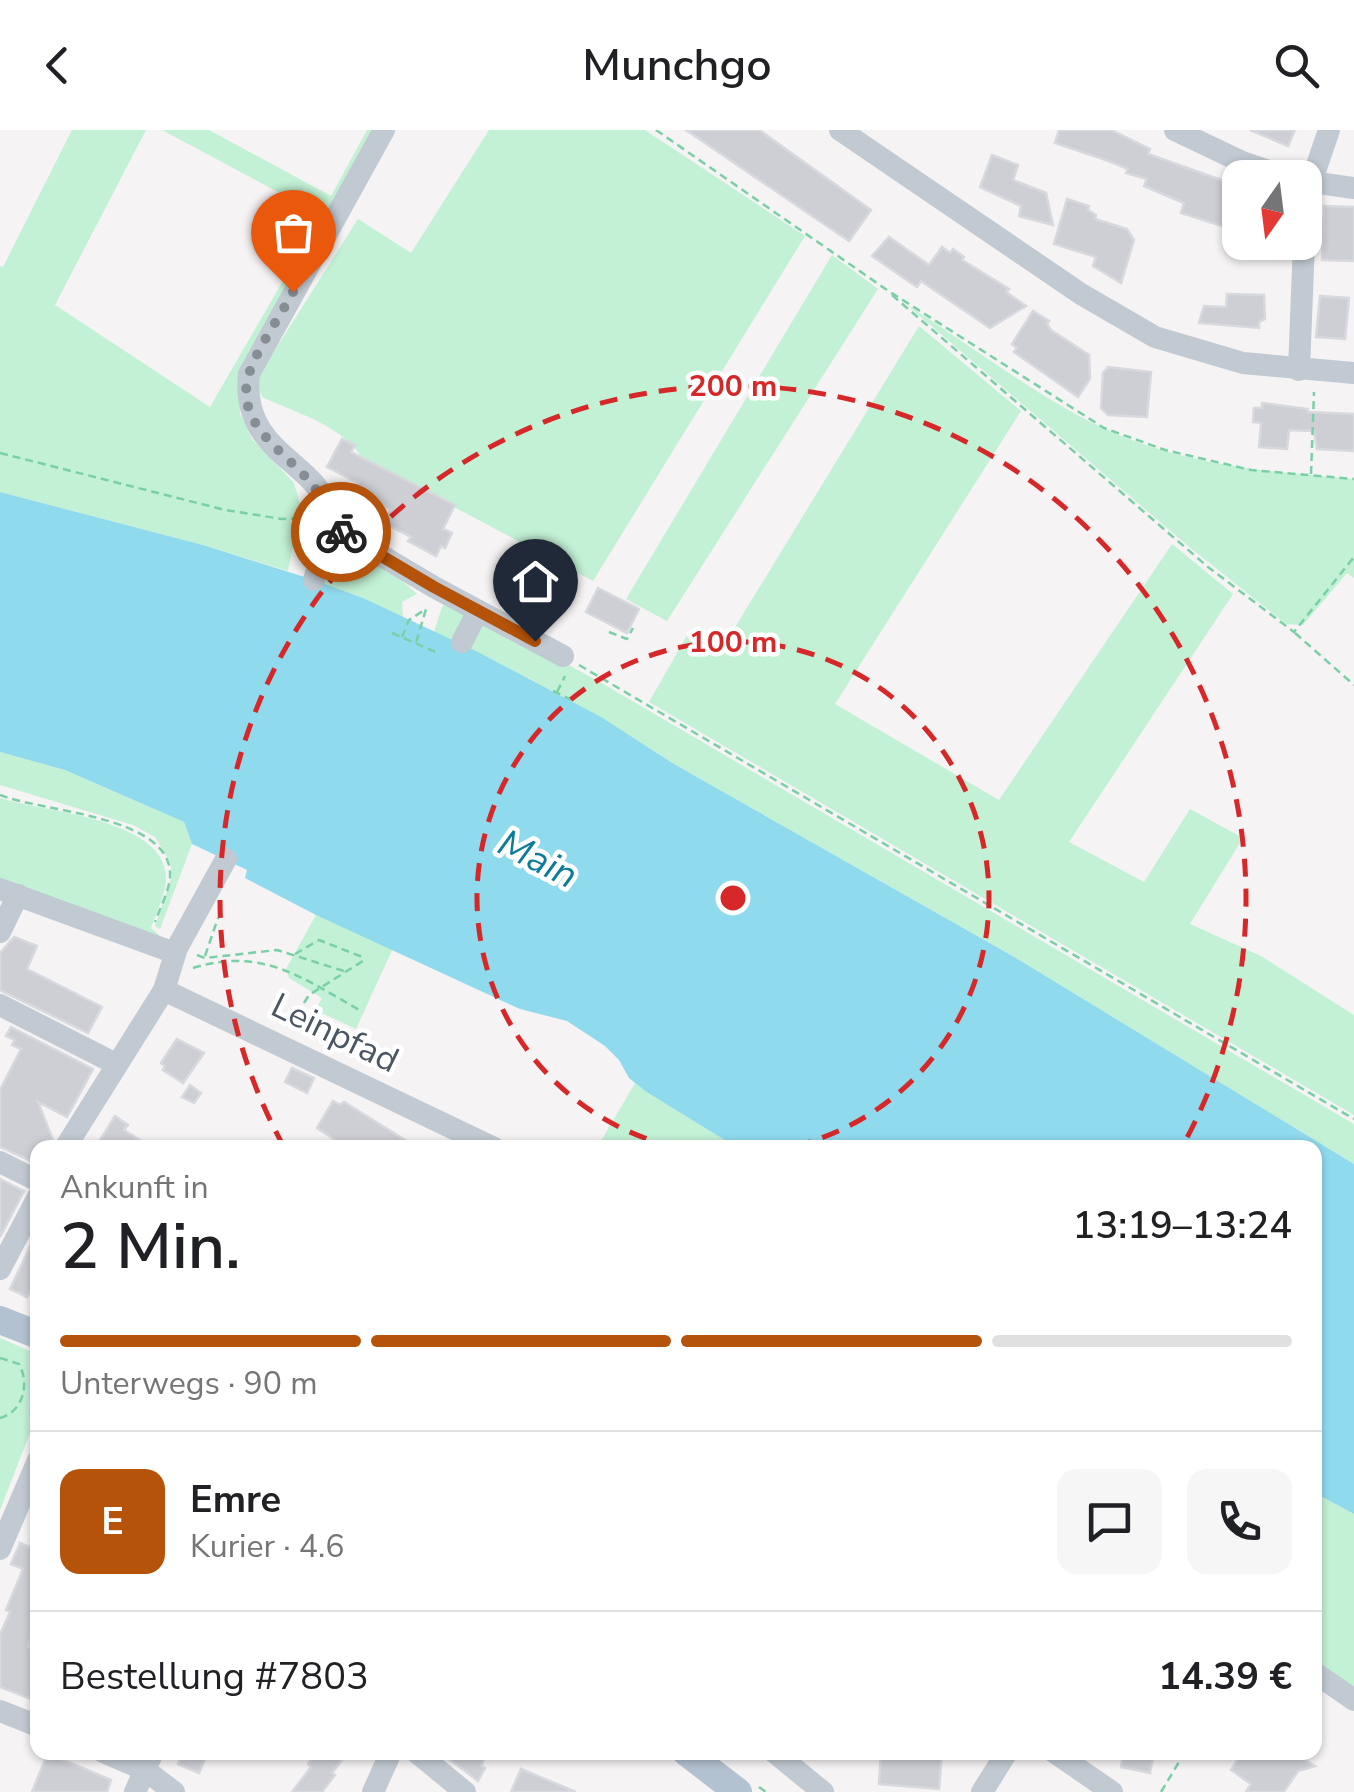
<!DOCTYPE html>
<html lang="de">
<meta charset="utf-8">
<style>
body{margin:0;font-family:"Nunito Sans",sans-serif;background:#f6f6f6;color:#202124;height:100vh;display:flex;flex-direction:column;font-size:38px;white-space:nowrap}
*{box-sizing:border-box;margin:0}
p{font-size:32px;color:#757577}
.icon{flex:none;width:55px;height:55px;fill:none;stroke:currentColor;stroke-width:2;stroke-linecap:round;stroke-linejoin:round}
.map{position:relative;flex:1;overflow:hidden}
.details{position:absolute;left:30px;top:1010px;width:1292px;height:620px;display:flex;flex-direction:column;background:#fff;border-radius:20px;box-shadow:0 2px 8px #0004}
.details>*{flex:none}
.needle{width:65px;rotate:194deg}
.fabs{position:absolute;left:1222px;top:30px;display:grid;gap:20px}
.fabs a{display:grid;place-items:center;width:100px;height:100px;border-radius:20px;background:#fff;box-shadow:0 2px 8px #0004;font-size:50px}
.pin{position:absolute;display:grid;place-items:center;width:85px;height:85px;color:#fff;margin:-102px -42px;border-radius:50% 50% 50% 0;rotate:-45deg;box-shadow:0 0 10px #0007}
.pin .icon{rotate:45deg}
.courier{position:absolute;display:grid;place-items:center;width:100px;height:100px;margin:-50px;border:8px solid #b45309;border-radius:50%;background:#fff;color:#222;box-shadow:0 2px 12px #0007}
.headline em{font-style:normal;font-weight:600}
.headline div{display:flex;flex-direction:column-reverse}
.headline{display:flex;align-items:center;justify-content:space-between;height:170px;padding:0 30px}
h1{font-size:65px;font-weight:600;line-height:75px}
.bar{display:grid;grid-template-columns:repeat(4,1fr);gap:15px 10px;align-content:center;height:120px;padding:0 30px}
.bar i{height:12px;border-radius:8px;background:#e0e0e0}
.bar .selected{background:#b45309}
.bar p{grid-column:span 4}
.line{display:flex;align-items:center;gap:25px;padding:0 30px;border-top:2px solid #e0e0e0}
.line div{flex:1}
.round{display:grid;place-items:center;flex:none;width:105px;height:105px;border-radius:20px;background:#f6f6f6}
header{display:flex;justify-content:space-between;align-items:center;height:130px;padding:0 30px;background:#fff;font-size:45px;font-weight:600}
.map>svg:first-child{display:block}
.green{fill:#c3f1d5}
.water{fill:#90daee}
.building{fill:#cdcfd5;stroke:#d7d9de;stroke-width:2.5}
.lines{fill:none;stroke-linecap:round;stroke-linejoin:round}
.path{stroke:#7ad0a6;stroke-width:2.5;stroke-dasharray:8 5;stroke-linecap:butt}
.minor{stroke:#c1cad2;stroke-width:22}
.major{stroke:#b3c2d1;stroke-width:28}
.done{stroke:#868d94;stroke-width:10;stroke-dasharray:0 18}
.route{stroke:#b45309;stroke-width:12}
.ring{fill:none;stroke:#d62828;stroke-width:5;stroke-dasharray:18 12}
.labels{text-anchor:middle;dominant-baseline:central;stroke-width:9;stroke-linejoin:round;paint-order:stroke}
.street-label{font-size:35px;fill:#4a5661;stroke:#fff}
.water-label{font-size:38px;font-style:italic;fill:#0c7c9b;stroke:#fff}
.centre{fill:#d62828;stroke:#fff;stroke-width:5}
.ring-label{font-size:30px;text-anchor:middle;font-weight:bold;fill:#d62828;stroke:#fff;stroke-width:9;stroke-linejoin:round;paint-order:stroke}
</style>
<header><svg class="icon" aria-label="back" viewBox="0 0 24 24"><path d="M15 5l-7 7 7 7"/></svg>Munchgo<svg class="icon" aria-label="search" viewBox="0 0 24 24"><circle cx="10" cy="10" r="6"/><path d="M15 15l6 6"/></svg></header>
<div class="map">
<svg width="1354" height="1662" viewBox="0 0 1354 1662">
<rect width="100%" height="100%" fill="#f5f3f3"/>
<g class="green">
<path d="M72,0H146L55,175L210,277L321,85L162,0H209L331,66L367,0H374L238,247L240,284L252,309L294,353L301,377L288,441L203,415L0,362V136L3,137Z"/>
<path d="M489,0H645L805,106L593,451L362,328C342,295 296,283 262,267L258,254L261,242L358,89L411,123Z"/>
<path d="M832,125L878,159L667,491L626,469Z"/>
<path d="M907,175C970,215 1035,265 1101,297C1180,335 1269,342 1354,349V448L1347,443L1303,495L1286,494L1188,416Z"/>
<path d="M919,196L1021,281L835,574L999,670L1172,414L1233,464L1069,712L1144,752L1190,679L1243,708L1190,794L1261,826L1354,885V985L649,572L689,502L723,517Z"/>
<path d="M335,403L381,431L417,464L402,472L403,489L363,468L324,454Z"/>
<path d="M451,471L600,552L1354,994V1034L1016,828L674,634C598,584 517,540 434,502L442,477Z"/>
<path d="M0,622L65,640L184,692L192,714L160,799L155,796L172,746L170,732L155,707L133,695L0,655Z"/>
<path d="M0,668C43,682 163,688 166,746C167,762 156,782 151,798L159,805L158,813L0,754Z"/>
<path d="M316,785L393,818L356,899L324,884L313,885L322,868L289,848L286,839Z"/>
<path d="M635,953L645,961L736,1017L597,1018Z"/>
<path d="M0,1208L37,1224V1285L0,1380Z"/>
<path d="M1315,1363L1354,1384V1564L1315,1538Z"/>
</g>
<path class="water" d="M0,362L203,415L314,450L363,468L478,522L601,587L674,634L1016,828L1354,1034V1384L1315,1363V1018L736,1017L645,961L629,948L619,930L605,916L567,891L520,879L316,785L245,748L247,740L192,714L184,692L65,640L0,622Z"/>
<g class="building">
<path d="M686,0H759L871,80L849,111Z"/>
<path d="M1059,0H1111L1150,19L1148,24L1224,51V65L1240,66V98L1225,97L1181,83L1184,73L1144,56L1147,49L1126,43L1128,39L1106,30L1055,13Z"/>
<path d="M1250,0H1295L1288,16Z"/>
<path d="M992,25L1018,35L1013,50L1046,63L1053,95L1019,86L1021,76L980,57Z"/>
<path d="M1067,69L1089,76L1088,80L1096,85L1095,89L1127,99L1134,110L1121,153L1093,136L1096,127L1054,114Z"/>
<path d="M1324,76L1354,77V131L1322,130Z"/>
<path d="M889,107L929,135L942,117L950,123L953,119L964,127L962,130L1009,159L1006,162L1026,176L990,198L921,151L917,157L872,126Z"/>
<path d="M1227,164L1264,165L1265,189L1259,192V198L1199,193L1204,176L1226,177Z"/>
<path d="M1320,166L1349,168L1345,209L1316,207Z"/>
<path d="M1033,181L1049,191L1047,194L1051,200L1089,225L1090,249L1078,267L1014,222L1017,218L1012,214Z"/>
<path d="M1108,237L1151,242L1147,287L1108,285L1101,278L1103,243Z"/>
<path d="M1262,273L1308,279V282L1354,284V321L1317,319L1314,301L1289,300L1287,319L1259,317L1261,293L1253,292L1254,278H1262Z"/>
<path d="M342,309L355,315L351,322L455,375L443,399L452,403L445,418L441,416L436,426L408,411L411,407L384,393L391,379L354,360L358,353L327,337Z"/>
<path d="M598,458L639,479L627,503L586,482Z"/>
<path d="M14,807L37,816L27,839L102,877L88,903L0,860V823Z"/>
<path d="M11,897L93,939L67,987L38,972L53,1010L50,1018H38V1034L0,1017V960L21,919L12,915L15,910L6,906Z"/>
<path d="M177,909L204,923L183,953L163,940L165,936L161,933Z"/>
<path d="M292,938L314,948L307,963L285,952Z"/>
<path d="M190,955L201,963L194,973L182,967Z"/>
<path d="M333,971L340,975L344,972L418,1018H348L317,998Z"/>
<path d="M115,986L128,995L124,1000L152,1018H95Z"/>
<path d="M0,1049L24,1061L0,1107Z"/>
<path d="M38,1100V1145L27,1167L10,1159Z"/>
<path d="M37,1405L38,1484L28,1517L38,1520V1572L0,1557V1505L10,1482L6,1480L23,1439L11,1434L20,1413L32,1418Z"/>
<path d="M48,1622H63L61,1629L111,1650L107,1662H32Z"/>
<path d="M183,1622H208L199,1643L178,1634Z"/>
<path d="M317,1622H332L342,1630L332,1643L335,1645L322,1662H292L311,1637L308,1634Z"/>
<path d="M440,1622H487L481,1636L485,1638L478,1651Z"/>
<path d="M881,1622H942L939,1659L879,1654Z"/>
<path d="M1124,1622H1154L1150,1643L1121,1637Z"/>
<path d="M1242,1622H1305V1630L1315,1636L1298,1641L1284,1662H1246L1251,1654L1231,1640Z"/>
<path d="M521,1639L576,1662H511Z"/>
</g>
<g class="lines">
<g class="path">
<path d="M656,0L887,160L1104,298L1165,320L1251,340L1354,349"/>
<path d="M892,165L1208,437L1294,502L1354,427"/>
<path d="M0,323L225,380L282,389L307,388"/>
<path d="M1311,344L1314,262"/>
<path d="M609,502L627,509L633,498"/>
<path d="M392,503L438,523"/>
<path d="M1295,503L1354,555"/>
<path d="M402,507L409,490L426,479L416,513"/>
<path d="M579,535L1354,989"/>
<path d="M553,561L574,571"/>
<path d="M557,562L565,546"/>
<path d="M0,665C41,682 174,685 170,747C169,761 160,778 155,792"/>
<path d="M295,824L319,810L365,828"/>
<path d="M197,825L205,828L277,820L347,842"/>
<path d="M205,826L218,788"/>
<path d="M193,838C264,816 305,850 363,882"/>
<path d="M290,895L309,865L366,829"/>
<path d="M0,1228L19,1234C30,1254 23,1282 0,1288"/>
<path d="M759,1657L766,1662"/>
<path d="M1161,1662L1185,1622"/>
</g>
<g class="minor">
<path d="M840,0L1081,164L1155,207L1243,233L1354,243"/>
<path d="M1175,0L1242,32L1289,48"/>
<path d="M1305,51L1354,58"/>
<path d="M1305,85L1311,53L1329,0"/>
<path d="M1299,240L1304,112"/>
<path d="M328,394L434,457L563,526"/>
<path d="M314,450C320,428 331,403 327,381C321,332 240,325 249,244L384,0"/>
<path d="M462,512L478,481"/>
<path d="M0,759L175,823"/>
<path d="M0,802L18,765"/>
<path d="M164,860L494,1018"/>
<path d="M0,875L116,934"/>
<path d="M65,1018L164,860L177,818L226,729"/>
<path d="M0,1032L38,1051"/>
<path d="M0,1139L38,1067"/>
<path d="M0,1419L38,1330"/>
<path d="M1315,1543L1354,1570"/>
<path d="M0,1581L38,1596"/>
<path d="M103,1622L145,1640L174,1662"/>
<path d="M416,1622L465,1662"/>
<path d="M774,1622L823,1662"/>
<path d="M1054,1622L1112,1662"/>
<path d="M135,1662L153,1622"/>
<path d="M373,1662L391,1622"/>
<path d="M982,1662L1007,1622"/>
</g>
<g class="major">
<path d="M0,1190L38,1205"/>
<path d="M686,1622L738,1662"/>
</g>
</g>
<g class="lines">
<path class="done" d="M293,162C280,187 257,218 249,244C228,312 328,335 328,394L341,402"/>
<path class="route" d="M341,402L434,457L535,511"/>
</g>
<g class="ring">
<path d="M675 1017A256 256 0 1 1 791 1017"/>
<path d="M284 1017A513 513 0 1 1 1182 1017"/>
</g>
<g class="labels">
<g class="street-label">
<text transform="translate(335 903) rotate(26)">Leinpfad</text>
</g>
<g class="water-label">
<text transform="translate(538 729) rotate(27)">Main</text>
</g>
</g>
<circle cx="733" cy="768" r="15" class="centre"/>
<g class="ring-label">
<text x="733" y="266">200 m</text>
<text x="733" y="522">100 m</text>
</g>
</svg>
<div class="fabs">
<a><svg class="needle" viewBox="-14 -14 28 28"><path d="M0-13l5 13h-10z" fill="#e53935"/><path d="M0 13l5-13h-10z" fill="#757577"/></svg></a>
</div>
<div class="pin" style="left:293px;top:162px;background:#ea580c"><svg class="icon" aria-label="bag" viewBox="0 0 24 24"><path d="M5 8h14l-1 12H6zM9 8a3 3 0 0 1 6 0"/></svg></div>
<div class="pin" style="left:535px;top:511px;background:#1f2937"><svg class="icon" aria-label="home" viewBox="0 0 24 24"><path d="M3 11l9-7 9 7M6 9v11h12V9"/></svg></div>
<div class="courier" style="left:341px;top:402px"><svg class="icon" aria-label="bike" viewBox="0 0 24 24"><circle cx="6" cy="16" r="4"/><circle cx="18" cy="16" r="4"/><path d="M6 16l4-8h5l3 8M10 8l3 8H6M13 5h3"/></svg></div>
<section class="details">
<div class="headline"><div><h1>2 Min.</h1><p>Ankunft in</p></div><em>13:19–13:24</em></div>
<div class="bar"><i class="selected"></i><i class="selected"></i><i class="selected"></i><i></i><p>Unterwegs · 90 m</p></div>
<div class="line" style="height:180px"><b class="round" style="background:#b45309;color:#fff">E</b><div><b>Emre</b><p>Kurier · 4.6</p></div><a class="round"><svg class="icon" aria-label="chat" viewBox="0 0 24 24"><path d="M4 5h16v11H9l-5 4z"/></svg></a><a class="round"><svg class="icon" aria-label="phone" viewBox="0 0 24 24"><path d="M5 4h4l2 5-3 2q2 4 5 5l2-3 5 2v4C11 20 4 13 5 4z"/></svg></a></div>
<div class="line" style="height:130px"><div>Bestellung #7803</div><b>14.39 €</b></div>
</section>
</div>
